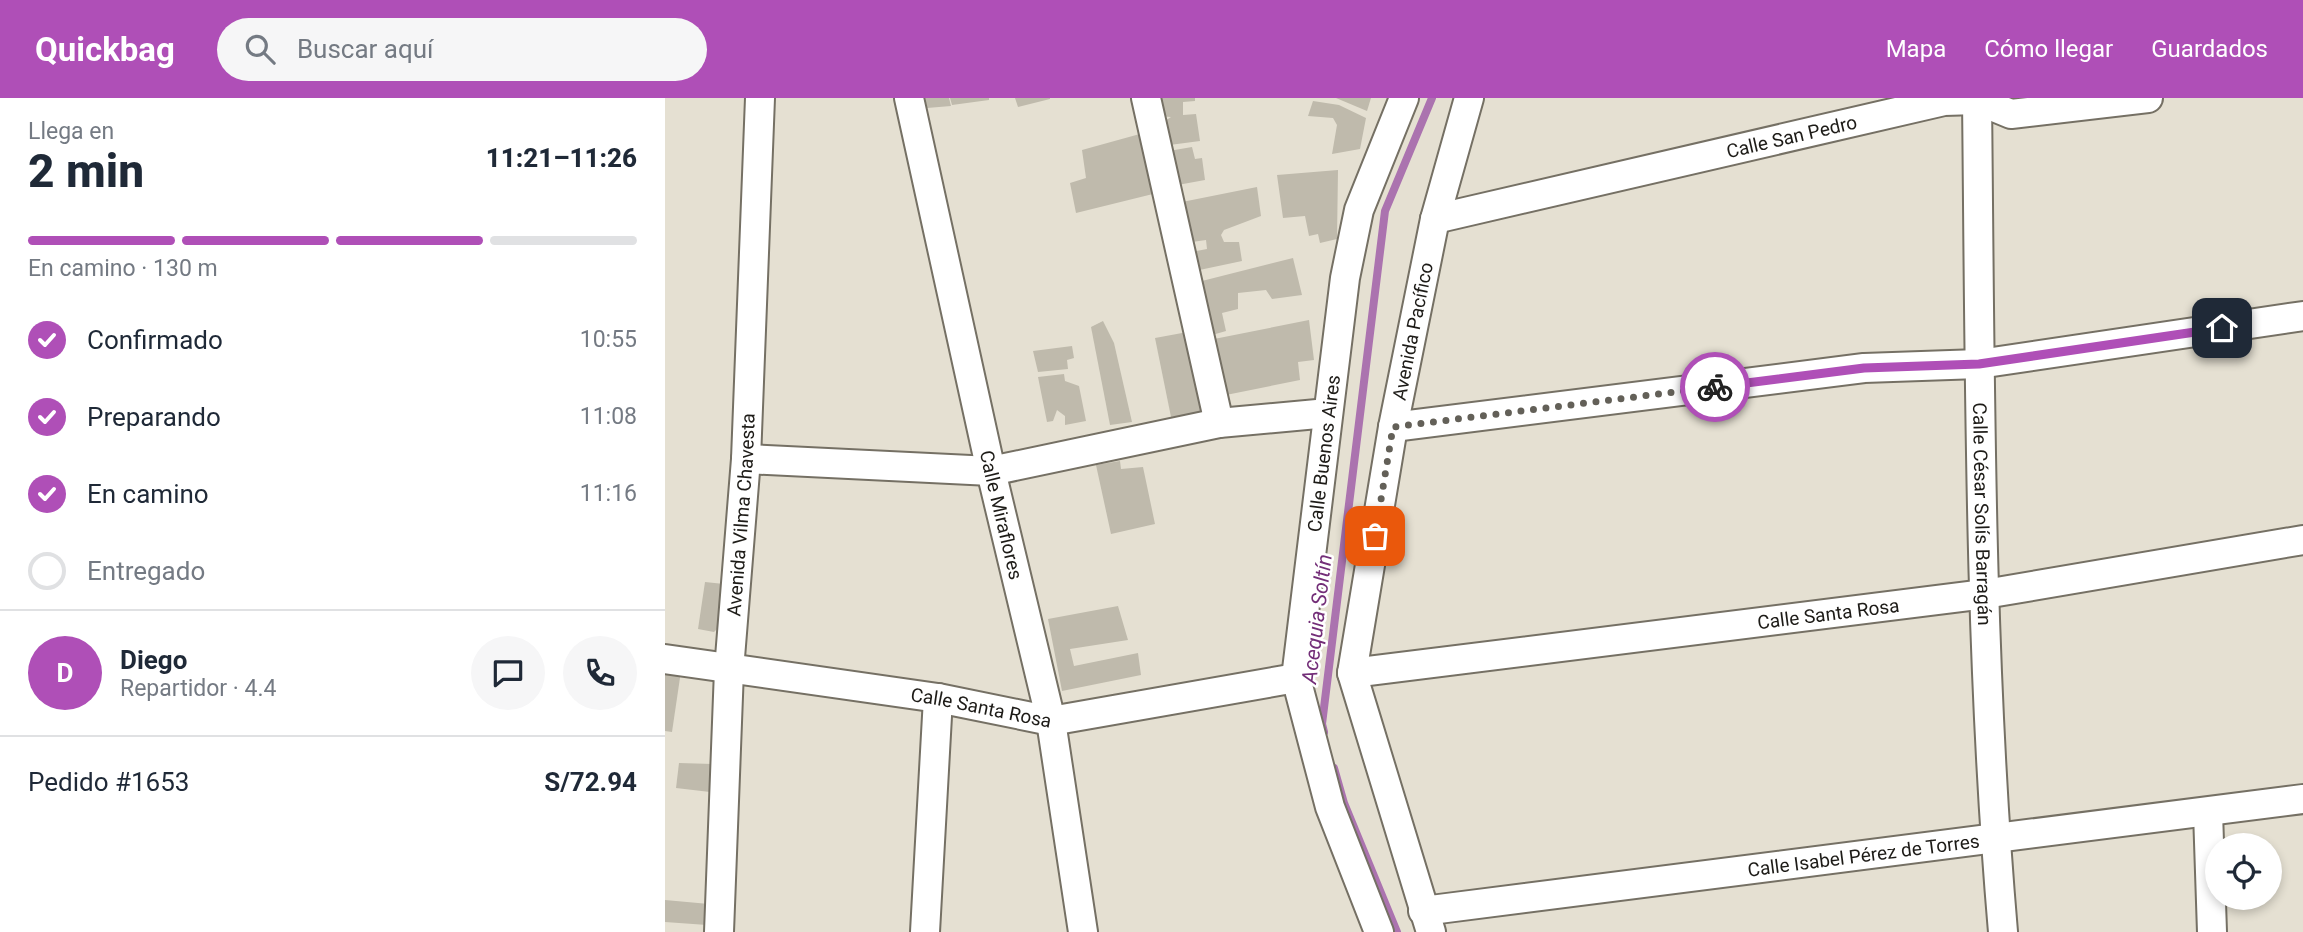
<!DOCTYPE html>
<html lang="es">
<meta charset="utf-8">
<style>
body{margin:0;font-family:Roboto,sans-serif;background:#f6f6f7;color:#1f2937;height:100vh;display:flex;flex-direction:column;font-size:26px;white-space:nowrap}
*{box-sizing:border-box;margin:0}
p{font-size:23px;color:#747a83}
.icon{flex:none;width:38px;height:38px;fill:none;stroke:currentColor;stroke-width:2;stroke-linecap:round;stroke-linejoin:round}
.map{position:relative;flex:1;overflow:hidden}
.sheet{display:flex;flex-direction:column;background:#fff;width:665px}
.sheet>*{flex:none}
.controls{position:absolute;left:1540px;top:735px;display:grid;gap:14px}
.controls a{display:grid;place-items:center;width:77px;height:77px;border-radius:50%;background:#fff;box-shadow:0 4px 10px #0003;font-size:35px}
.pin{position:absolute;display:grid;place-items:center;width:60px;height:60px;color:#fff;margin:-30px;border-radius:14px;box-shadow:0 4px 10px #0006}
.courier{position:absolute;display:grid;place-items:center;width:70px;height:70px;margin:-35px;border:5px solid #af4fb7;border-radius:50%;background:#fff;color:#222;box-shadow:0 2px 9px #0007}
.headline em{font-style:normal;font-weight:800}
.headline div{display:flex;flex-direction:column-reverse}
.headline{display:flex;align-items:center;justify-content:space-between;height:119px;padding:0 28px}
h1{font-size:46px;font-weight:800;line-height:52px}
.bar{display:grid;grid-template-columns:repeat(4,1fr);gap:10px 7px;align-content:center;height:84px;padding:0 28px}
.bar i{height:9px;border-radius:5px;background:#e0e1e3}
.bar .selected{background:#af4fb7}
.bar p{grid-column:span 4}
.line{display:flex;align-items:center;gap:18px;padding:0 28px;border-top:2px solid #e0e1e3}
.line div{flex:1}
.round{display:grid;place-items:center;flex:none;width:74px;height:74px;border-radius:37px;background:#f6f6f7}
ol{padding:0 28px;list-style:none}
li{display:flex;align-items:center;gap:21px;height:77px}
li p{margin-inline-start:auto}
li .icon{padding:7px;border-radius:50%;background:#af4fb7;color:#fff;stroke-width:4}
li:last-child{color:#747a83}
li i{width:38px;height:38px;border:4px solid #e0e1e3;border-radius:50%}
header{display:flex;align-items:center;gap:42px;box-sizing:border-box;height:98px;padding:0 35px;background:#af4fb7;color:#fff}
header strong{font-size:33px}
nav{display:flex;gap:38px;margin-inline-start:auto;font-size:24px}
.search{width:490px;height:63px;background:#f6f6f7;display:flex;align-items:center;gap:18px;box-sizing:border-box;padding:0 24px;border-radius:38px;color:#747a83;font-size:26px}
main{display:flex;flex:1;min-height:0}
.map>svg:first-child{display:block}
.lines{fill:none;stroke-linecap:round;stroke-linejoin:round}
.stream{stroke:#ab73af;stroke-width:8}
.building{fill:#bfbaac}
.minor-casing{stroke:#757064;stroke-width:32}
.minor{stroke:#fff;stroke-width:28}
.done{stroke:#636058;stroke-width:7;stroke-dasharray:0 12.6}
.route{stroke:#af4fb7;stroke-width:9}
.labels{text-anchor:middle;dominant-baseline:central;stroke-width:5;stroke-linejoin:round;paint-order:stroke}
.street-label{font-size:19px;fill:#1d1b17;stroke:#fff}
.water-label{font-size:21px;font-style:italic;fill:#732e78;stroke:#fff}
</style>
<header>
<strong>Quickbag</strong>
<div class="search"><svg class="icon" aria-label="search" viewBox="0 0 24 24"><circle cx="10" cy="10" r="6"/><path d="M15 15l6 6"/></svg>Buscar aquí</div>
<nav><a>Mapa</a><a>Cómo llegar</a><a>Guardados</a></nav>
</header>
<main>
<section class="sheet">
<div class="headline"><div><h1>2 min</h1><p>Llega en</p></div><em>11:21–11:26</em></div>
<div class="bar"><i class="selected"></i><i class="selected"></i><i class="selected"></i><i></i><p>En camino · 130 m</p></div>
<ol>
<li><svg class="icon" aria-label="check" viewBox="0 0 24 24"><path d="M5 12l5 5 9-10"/></svg>Confirmado<p>10:55</p></li>
<li><svg class="icon" aria-label="check" viewBox="0 0 24 24"><path d="M5 12l5 5 9-10"/></svg>Preparando<p>11:08</p></li>
<li><svg class="icon" aria-label="check" viewBox="0 0 24 24"><path d="M5 12l5 5 9-10"/></svg>En camino<p>11:16</p></li>
<li><i></i>Entregado</li>
</ol>
<div class="line" style="height:126px"><b class="round" style="background:#af4fb7;color:#fff">D</b><div><b>Diego</b><p>Repartidor · 4.4</p></div><a class="round"><svg class="icon" aria-label="chat" viewBox="0 0 24 24"><path d="M4 5h16v11H9l-5 4z"/></svg></a><a class="round"><svg class="icon" aria-label="phone" viewBox="0 0 24 24"><path d="M5 4h4l2 5-3 2q2 4 5 5l2-3 5 2v4C11 20 4 13 5 4z"/></svg></a></div>
<div class="line" style="height:91px"><div>Pedido #1653</div><b>S/72.94</b></div>
</section>
<div class="map">
<svg width="1638" height="834" viewBox="0 0 1638 834">
<rect width="100%" height="100%" fill="#e5e0d2"/>
<g class="lines">
<g class="stream">
<path d="M659,634L657,626L720,113L767,0"/>
<path d="M669,670L679,705L732,834"/>
</g>
</g>
<g class="building">
<path d="M260,0H284L286,8L262,10Z"/>
<path d="M285,0H324V2L287,7Z"/>
<path d="M350,0H385V1L353,9Z"/>
<path d="M495,0H530V3L518,4V17L531,16L535,43L497,48L494,27L506,19L492,18Z"/>
<path d="M671,0H706L702,13Z"/>
<path d="M648,3L674,7L701,20L695,51L667,56L672,27L668,20L643,18Z"/>
<path d="M482,34L496,94L411,115L405,85L421,80L417,52Z"/>
<path d="M527,49L530,61L537,60L540,82L507,88L498,54Z"/>
<path d="M673,72L672,141L655,145L653,136L644,138L640,118L618,120L612,77Z"/>
<path d="M592,89L596,118L559,132L556,137L559,144H574L577,163L525,174L521,155L542,151L541,142L520,145L512,105Z"/>
<path d="M628,160L637,197L607,201L601,192L573,195V211L557,215L561,233L547,237L533,184Z"/>
<path d="M644,222L649,262L633,264L635,282L556,298L544,242Z"/>
<path d="M438,223L449,245L467,324L445,327L426,229Z"/>
<path d="M528,233L544,313L506,319L490,240Z"/>
<path d="M407,248L409,260L402,262L403,271L373,274L368,253Z"/>
<path d="M399,276L400,283L414,288L421,323L400,327V318L392,312L388,323L382,324L373,279Z"/>
<path d="M455,363L456,371L478,369L490,426L446,436L431,367Z"/>
<path d="M40,484L59,486L55,528L49,534L33,531Z"/>
<path d="M453,508L463,542L405,551L409,568L473,555L476,577L397,593L383,521Z"/>
<path d="M0,572L16,573L7,634L0,633Z"/>
<path d="M14,665L48,666L45,694L11,690Z"/>
<path d="M0,802L44,806L42,827L0,824Z"/>
</g>
<g class="lines">
<g class="minor-casing">
<g id="minor">
<path id="s1" d="M244,0L326,373L386,623L418,834"/>
<path d="M481,0L554,325"/>
<path id="s2" d="M1312,0C1315,278 1314,557 1338,834"/>
<path id="s3" d="M770,121L1279,3L1312,2L1346,16L1483,0"/>
<path d="M728,329L1199,270L1314,266L1638,218"/>
<path d="M81,361L326,373L554,325L663,315"/>
<path id="s4" d="M0,561L273,600L386,623L631,580"/>
<path id="s5" d="M687,575L1320,496L1638,442"/>
<path d="M1543,714L1547,834"/>
<path id="s6" d="M758,813L1638,701"/>
<path id="s7" d="M54,834L64,572L81,361L95,0"/>
<path d="M260,834L273,600"/>
<path id="s8" d="M714,834L665,709L631,580L680,180L694,112L739,0"/>
<path id="s9" d="M766,834L687,575L728,329L770,121L804,0"/>
</g>
</g>
<use href="#minor" class="minor"/>
</g>
<g class="lines">
<path class="done" d="M710,438L728,329L1050,289"/>
<path class="route" d="M1050,289L1199,270L1314,266L1557,230"/>
</g>
<g class="labels">
<g class="street-label">
<text stroke="none"><textPath href="#s3" startOffset="366">Calle San Pedro</textPath></text>
<text stroke="none"><textPath href="#s9" startOffset="618">Avenida Pacífico</textPath></text>
<text stroke="none"><textPath href="#s8" startOffset="494">Calle Buenos Aires</textPath></text>
<text stroke="none"><textPath href="#s1" startOffset="427">Calle Miraflores</textPath></text>
<text stroke="none"><textPath href="#s7" startOffset="418">Avenida Vilma Chavesta</textPath></text>
<text stroke="none"><textPath href="#s2" startOffset="416">Calle César Solís Barragán</textPath></text>
<text stroke="none"><textPath href="#s5" startOffset="480">Calle Santa Rosa</textPath></text>
<text stroke="none"><textPath href="#s4" startOffset="320">Calle Santa Rosa</textPath></text>
<text stroke="none"><textPath href="#s6" startOffset="444">Calle Isabel Pérez de Torres</textPath></text>
</g>
<g class="water-label">
<text transform="translate(652 521) rotate(-83)">Acequia Soltín</text>
</g>
</g>
</svg>
<div class="controls">
<a><svg class="icon" aria-label="locate" viewBox="0 0 24 24"><circle cx="12" cy="12" r="6"/><path d="M12 2v4M12 18v4M2 12h4M18 12h4"/></svg></a>
</div>
<div class="pin" style="left:710px;top:438px;background:#ea580c"><svg class="icon" aria-label="bag" viewBox="0 0 24 24"><path d="M5 8h14l-1 12H6zM9 8a3 3 0 0 1 6 0"/></svg></div>
<div class="pin" style="left:1557px;top:230px;background:#1f2937"><svg class="icon" aria-label="home" viewBox="0 0 24 24"><path d="M3 11l9-7 9 7M6 9v11h12V9"/></svg></div>
<div class="courier" style="left:1050px;top:289px"><svg class="icon" aria-label="bike" viewBox="0 0 24 24"><circle cx="6" cy="16" r="4"/><circle cx="18" cy="16" r="4"/><path d="M6 16l4-8h5l3 8M10 8l3 8H6M13 5h3"/></svg></div>
</div>
</main>
